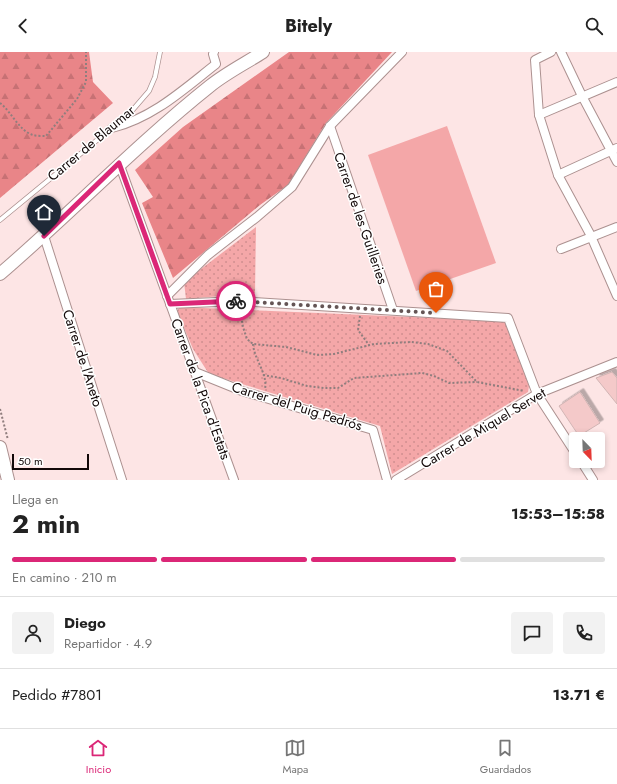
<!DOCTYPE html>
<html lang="es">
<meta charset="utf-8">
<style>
body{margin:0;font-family:Jost,sans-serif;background:#f2f2f2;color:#222;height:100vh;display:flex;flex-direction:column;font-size:15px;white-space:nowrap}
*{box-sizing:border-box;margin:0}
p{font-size:13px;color:#767676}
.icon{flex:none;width:22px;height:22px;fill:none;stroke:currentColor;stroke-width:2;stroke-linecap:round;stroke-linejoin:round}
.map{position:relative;height:428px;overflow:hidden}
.panel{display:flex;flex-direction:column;background:#fff;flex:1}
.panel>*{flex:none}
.needle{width:26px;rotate:157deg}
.controls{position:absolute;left:569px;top:380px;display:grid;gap:8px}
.controls a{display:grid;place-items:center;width:36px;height:36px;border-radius:4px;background:#fff;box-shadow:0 2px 6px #0003;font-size:20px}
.scale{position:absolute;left:12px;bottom:10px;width:77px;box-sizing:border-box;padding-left:4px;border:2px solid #120808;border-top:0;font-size:11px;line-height:14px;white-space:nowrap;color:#120808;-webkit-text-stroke:3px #fff;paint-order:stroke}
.pin{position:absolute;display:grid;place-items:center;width:34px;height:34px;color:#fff;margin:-41px -17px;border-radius:50% 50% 50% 0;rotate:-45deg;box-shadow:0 0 4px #0007}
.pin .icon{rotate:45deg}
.courier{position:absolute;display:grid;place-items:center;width:40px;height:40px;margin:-20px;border:3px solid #db2777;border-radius:50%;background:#fff;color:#222;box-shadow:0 1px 5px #0007}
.head em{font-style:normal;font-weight:700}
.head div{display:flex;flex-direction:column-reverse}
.head{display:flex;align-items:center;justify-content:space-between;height:68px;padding:0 12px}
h1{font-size:26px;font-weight:700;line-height:30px}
.bar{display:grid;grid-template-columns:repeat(4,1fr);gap:6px 4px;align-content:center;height:48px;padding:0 12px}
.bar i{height:5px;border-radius:3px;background:#e0e0e0}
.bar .on{background:#db2777}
.bar p{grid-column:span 4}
.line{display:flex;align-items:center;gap:10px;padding:0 12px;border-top:1px solid #e0e0e0}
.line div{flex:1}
.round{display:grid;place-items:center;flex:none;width:42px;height:42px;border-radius:4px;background:#f2f2f2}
header{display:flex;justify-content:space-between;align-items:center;height:52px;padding:0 12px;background:#fff;font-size:18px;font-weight:700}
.tabs{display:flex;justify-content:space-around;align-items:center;height:56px;border-top:1px solid #e0e0e0;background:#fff;font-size:11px;color:#767676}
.tabs a{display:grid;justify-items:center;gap:2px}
.tabs .on{color:#db2777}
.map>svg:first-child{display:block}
.green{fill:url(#green-dots)}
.forest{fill:url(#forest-firs)}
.pitch{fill:#f4a7a8}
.building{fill:#f4c9c9;stroke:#d1b5b4;filter:url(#shadow)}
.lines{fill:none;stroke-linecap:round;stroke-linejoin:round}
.lane-casing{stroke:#ac9190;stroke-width:5.5}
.street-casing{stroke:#ac9190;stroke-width:10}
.secondary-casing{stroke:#ac9190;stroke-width:14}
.path{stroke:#907e7e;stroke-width:2;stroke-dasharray:2 2;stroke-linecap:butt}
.lane{stroke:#fff;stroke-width:4}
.street{stroke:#fff;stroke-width:8}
.secondary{stroke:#fff;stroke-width:12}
.done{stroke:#645555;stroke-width:4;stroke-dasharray:0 7.2}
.route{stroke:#db2777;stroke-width:5}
.labels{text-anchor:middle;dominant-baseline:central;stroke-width:3;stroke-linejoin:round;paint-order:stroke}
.street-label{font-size:14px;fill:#120808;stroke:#fff}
</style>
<header><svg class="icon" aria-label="back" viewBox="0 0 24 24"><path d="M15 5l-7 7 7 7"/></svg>Bitely<svg class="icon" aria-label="search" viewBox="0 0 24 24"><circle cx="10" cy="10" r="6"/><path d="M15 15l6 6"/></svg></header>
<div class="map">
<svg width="617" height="428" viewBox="0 0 617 428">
<defs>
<pattern id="green-dots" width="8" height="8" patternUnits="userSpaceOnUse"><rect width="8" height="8" fill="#f4a7a8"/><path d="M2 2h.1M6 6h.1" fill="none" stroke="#d08e8f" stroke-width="1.8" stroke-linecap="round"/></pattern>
<pattern id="forest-firs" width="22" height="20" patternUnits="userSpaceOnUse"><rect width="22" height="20" fill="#e98588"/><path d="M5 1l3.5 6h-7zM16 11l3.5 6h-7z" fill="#c77174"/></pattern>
<filter id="shadow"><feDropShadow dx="3.5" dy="-3.5" stdDeviation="0" flood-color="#0004"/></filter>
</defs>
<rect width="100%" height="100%" fill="#fde5e5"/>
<g class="green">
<path d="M256,175L255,241L186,247L184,230Z"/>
<path d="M180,255L505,269L529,334L528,340L392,422L380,374L209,322L193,297L177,259Z"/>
</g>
<g class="forest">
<path d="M0,0H89L93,30L113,51L0,146Z"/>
<path d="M289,0H392L326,71L288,133L260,153L173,226L142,151L153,145L135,118L183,75Z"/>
</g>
<path class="pitch" d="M447,74L496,211L416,239L368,103Z"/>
<g class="building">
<path d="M612,320L617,326V352L596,326Z"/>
<path d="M580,340L600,371L579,384L559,354Z"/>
</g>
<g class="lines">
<g class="lane-casing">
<path id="lane" d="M0,168L130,61L149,39L155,25L160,0"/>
</g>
<g class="street-casing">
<g id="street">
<path d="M551,0L535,8L539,63L558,123L590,182L617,244"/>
<path d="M561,0L582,44L617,110"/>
<path d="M539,63L617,30"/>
<path d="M330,74L393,258"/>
<path d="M112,76C153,66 184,37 216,12L213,2L214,0"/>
<path d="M119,111L234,428"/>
<path d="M558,123L617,96"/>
<path d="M44,184L122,428"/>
<path d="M561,197L617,175"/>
<path d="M167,244L208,203L257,165L292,135L330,74L402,0"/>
<path d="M170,252L240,249L508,266L537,342L576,402"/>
<path d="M195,320L242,339L373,378L387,428"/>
<path d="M581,409L593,428"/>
<path d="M396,428L537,342L617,310"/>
</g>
</g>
<g class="secondary-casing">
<g id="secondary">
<path d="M0,222C71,161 136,93 210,34C226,21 246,11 263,0"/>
<path d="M0,395L8,428"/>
</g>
</g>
<g class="path">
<path d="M0,51C11,59 19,79 33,83C36,84 42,84 46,84L77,47L86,30V0"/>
<path d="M240,257L243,275L247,287L253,292L286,295L317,303L334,302L374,292L411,290L428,292L447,299L477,330L524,339"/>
<path d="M360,264L358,278L369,293"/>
<path d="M253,292C254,307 268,322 265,337"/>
<path d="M263,323L281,326L307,334L324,336H338L354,326L422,321L434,324L449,331L477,330"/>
<path d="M0,357L8,388"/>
</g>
<use href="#lane" class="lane"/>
<use href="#street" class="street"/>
<use href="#secondary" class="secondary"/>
</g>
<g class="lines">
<path class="done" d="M236,249L436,261"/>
<path class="route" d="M44,184L119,111L170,252L236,249"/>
</g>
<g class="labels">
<g class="street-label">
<text transform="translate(91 91) rotate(-40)">Carrer de Blaumar</text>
<text transform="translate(361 166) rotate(71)">Carrer de les Guilleries</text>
<text transform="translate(83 306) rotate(72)">Carrer de l'Aneto</text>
<text transform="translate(201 337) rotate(70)">Carrer de la Pica d'Estats</text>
<text transform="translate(297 354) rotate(17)">Carrer del Puig Pedrós</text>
<text transform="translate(483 376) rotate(-31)">Carrer de Miquel Servet</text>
</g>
</g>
</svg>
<div class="controls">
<a><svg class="needle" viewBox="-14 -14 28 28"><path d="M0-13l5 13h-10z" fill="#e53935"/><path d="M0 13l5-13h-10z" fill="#767676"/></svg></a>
</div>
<div class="scale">50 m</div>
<div class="pin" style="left:436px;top:261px;background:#ea580c"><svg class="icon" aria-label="bag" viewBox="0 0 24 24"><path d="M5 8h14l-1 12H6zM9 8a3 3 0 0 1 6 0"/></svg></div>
<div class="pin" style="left:44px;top:184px;background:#1f2937"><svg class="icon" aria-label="home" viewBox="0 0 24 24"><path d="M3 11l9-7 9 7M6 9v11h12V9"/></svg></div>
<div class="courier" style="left:236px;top:249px"><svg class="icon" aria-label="bike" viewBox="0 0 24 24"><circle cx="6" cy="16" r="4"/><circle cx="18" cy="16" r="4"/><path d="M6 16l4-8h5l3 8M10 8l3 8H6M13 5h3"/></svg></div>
</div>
<section class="panel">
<div class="head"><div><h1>2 min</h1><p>Llega en</p></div><em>15:53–15:58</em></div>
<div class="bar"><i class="on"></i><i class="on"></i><i class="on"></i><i></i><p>En camino · 210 m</p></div>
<div class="line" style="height:72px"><a class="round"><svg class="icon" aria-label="person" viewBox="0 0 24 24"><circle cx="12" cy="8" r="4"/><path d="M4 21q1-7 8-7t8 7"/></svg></a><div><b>Diego</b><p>Repartidor · 4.9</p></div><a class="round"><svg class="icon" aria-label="chat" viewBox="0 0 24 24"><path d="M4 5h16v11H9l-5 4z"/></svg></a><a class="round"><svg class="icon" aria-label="phone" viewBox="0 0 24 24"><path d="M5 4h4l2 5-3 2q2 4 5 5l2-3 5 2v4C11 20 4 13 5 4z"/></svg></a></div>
<div class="line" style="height:52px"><div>Pedido #7801</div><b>13.71 €</b></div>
</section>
<nav class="tabs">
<a class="on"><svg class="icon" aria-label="home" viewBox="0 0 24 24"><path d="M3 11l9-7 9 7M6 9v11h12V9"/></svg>Inicio</a>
<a><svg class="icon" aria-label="map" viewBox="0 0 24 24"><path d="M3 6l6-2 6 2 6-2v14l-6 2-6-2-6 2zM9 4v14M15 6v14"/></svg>Mapa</a>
<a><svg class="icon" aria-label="saved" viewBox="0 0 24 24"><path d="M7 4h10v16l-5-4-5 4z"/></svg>Guardados</a>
</nav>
